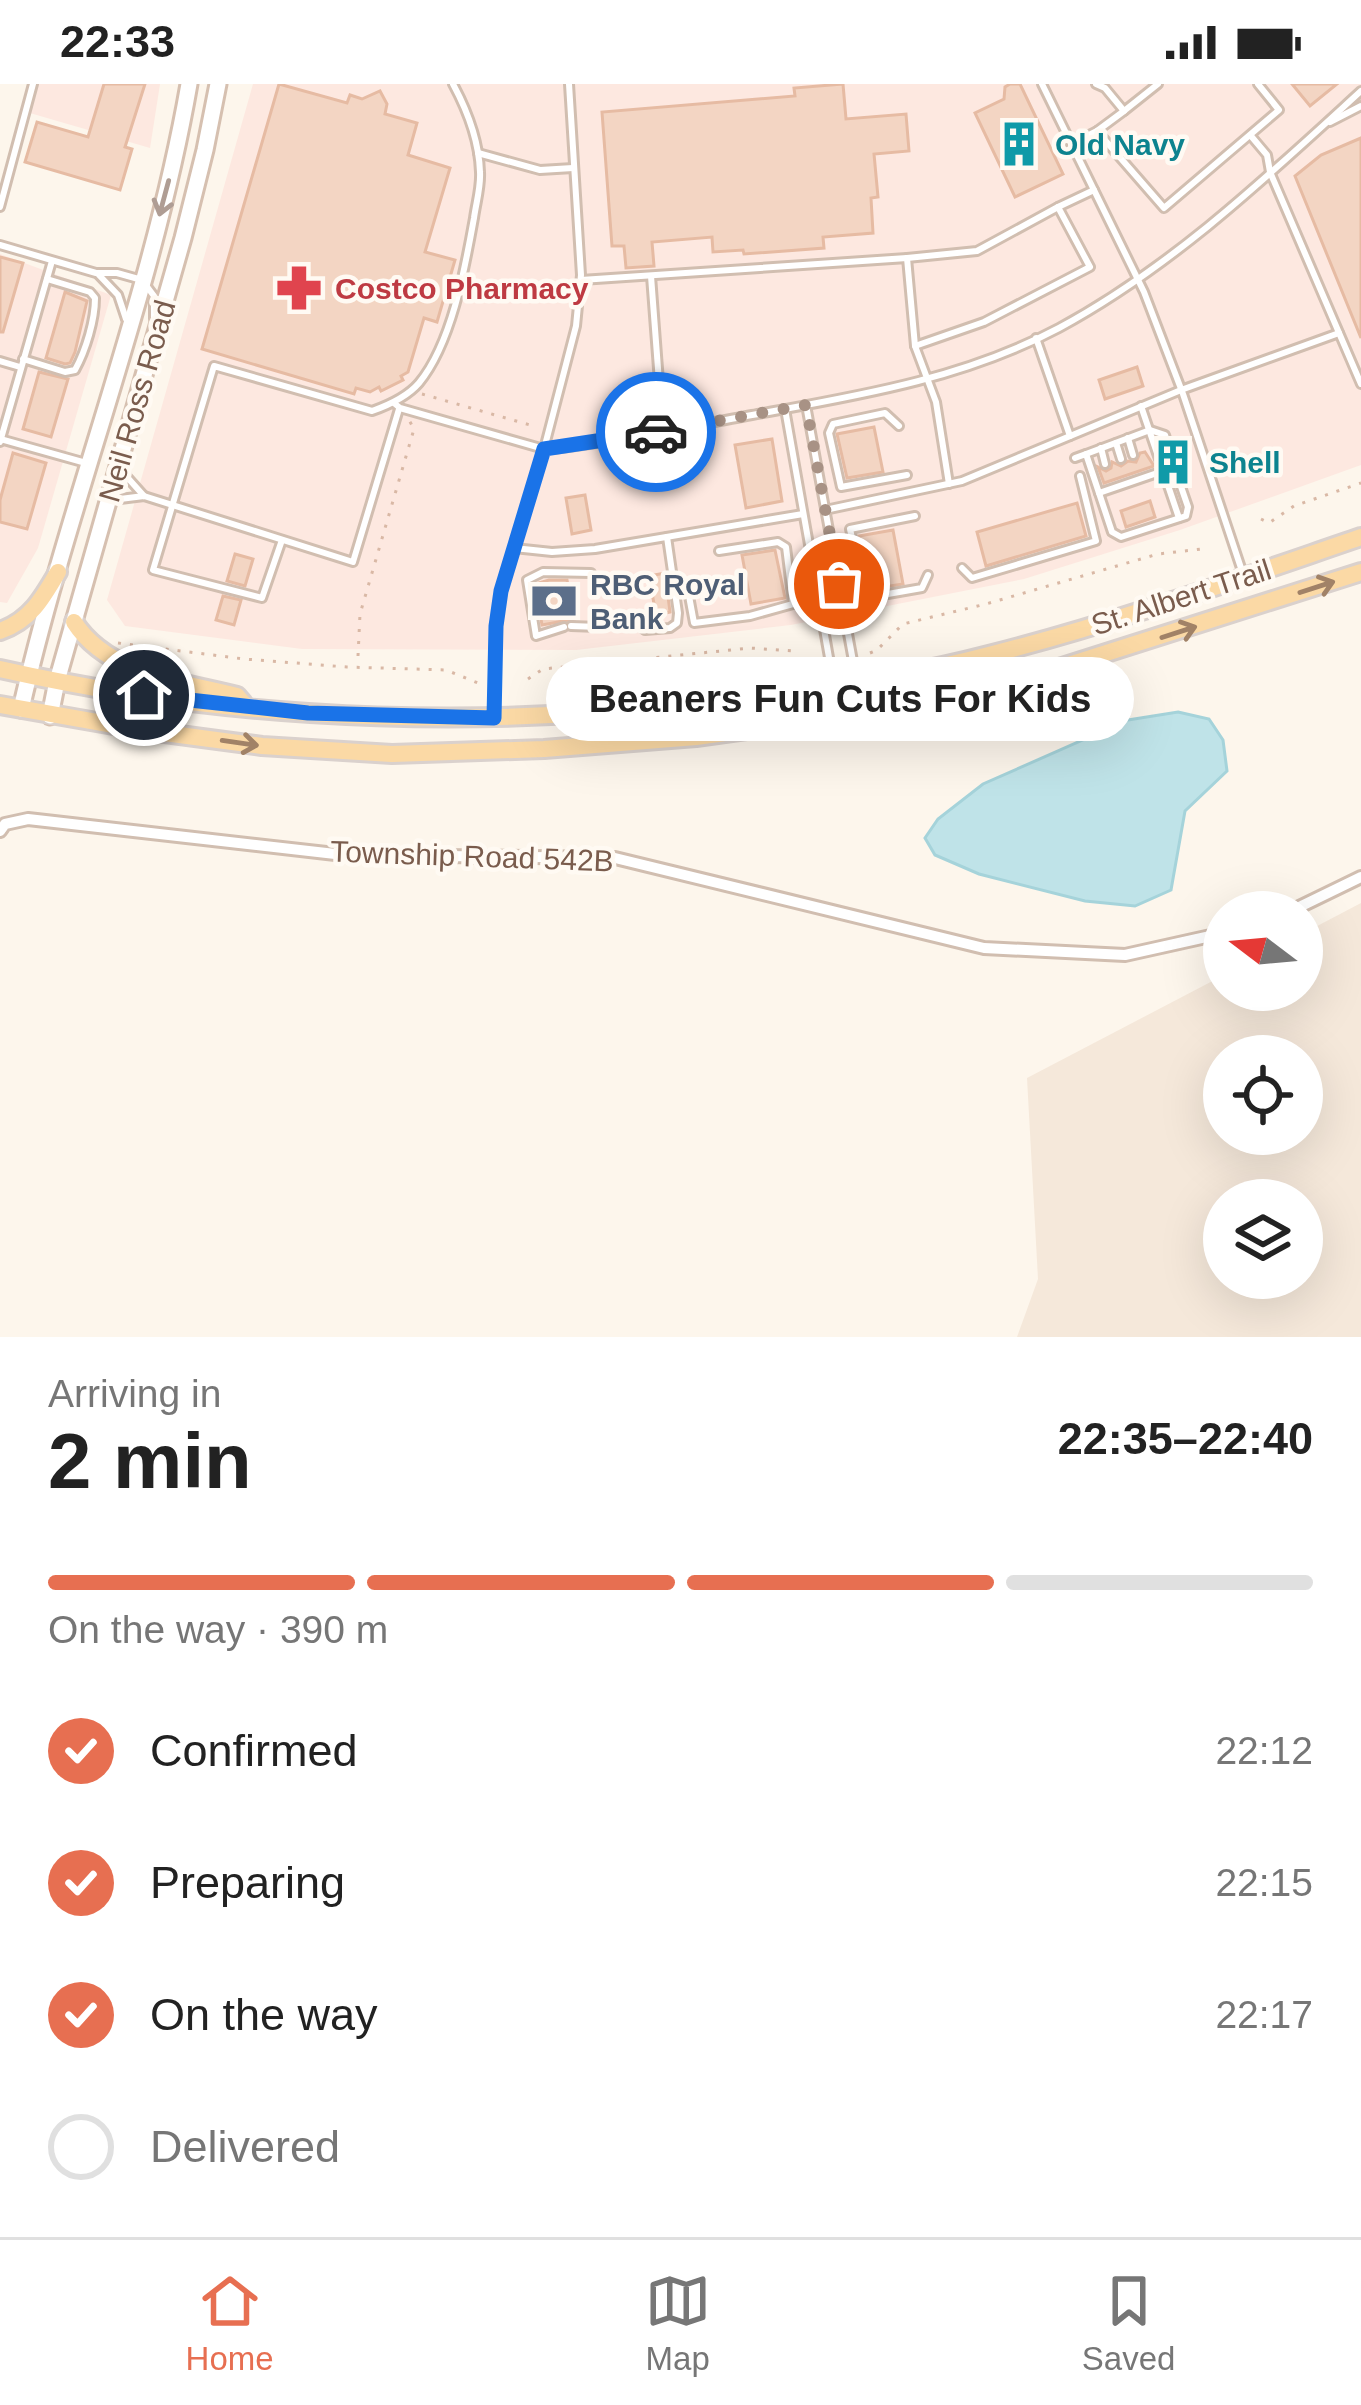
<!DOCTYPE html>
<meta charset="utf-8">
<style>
body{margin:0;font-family:Arial,sans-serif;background:#f2f2f2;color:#222;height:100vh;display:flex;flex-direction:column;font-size:45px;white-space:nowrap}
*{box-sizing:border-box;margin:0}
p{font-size:39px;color:#767676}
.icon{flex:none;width:66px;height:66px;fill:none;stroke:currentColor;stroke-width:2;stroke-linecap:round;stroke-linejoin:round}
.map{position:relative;height:1253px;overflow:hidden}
.side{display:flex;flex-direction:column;background:#fff;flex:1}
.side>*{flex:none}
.needle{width:78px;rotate:286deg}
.controls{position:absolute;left:1203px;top:807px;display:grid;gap:24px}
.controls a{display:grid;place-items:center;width:120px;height:120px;border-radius:50%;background:#fff;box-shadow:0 12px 48px #0002;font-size:60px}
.pin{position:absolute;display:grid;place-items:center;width:102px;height:102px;color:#fff;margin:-51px;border:6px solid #fff;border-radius:50%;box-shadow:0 3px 12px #0007}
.courier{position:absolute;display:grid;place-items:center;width:120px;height:120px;margin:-60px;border:9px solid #1a73e8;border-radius:50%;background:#fff;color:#222;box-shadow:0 3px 15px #0007}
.bubble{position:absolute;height:84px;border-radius:42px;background:#fff;box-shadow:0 12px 48px #0002;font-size:39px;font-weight:700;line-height:84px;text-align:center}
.head em{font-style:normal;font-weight:700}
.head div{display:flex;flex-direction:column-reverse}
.head{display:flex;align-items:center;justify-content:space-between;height:204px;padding:0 48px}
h1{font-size:78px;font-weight:700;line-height:90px}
.bar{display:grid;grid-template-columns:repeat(4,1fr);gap:18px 12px;align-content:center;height:144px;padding:0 48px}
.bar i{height:15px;border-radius:9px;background:#e0e0e0}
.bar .selected{background:#e76f51}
.bar p{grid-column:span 4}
ol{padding:0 48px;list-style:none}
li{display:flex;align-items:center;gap:36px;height:132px}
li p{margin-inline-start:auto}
li .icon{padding:12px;border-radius:50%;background:#e76f51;color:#fff;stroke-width:4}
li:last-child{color:#767676}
li i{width:66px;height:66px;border:6px solid #e0e0e0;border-radius:50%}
.status{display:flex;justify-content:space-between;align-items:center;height:84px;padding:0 60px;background:#fff;direction:ltr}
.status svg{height:33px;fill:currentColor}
.menu{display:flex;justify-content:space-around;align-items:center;height:168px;border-top:3px solid #e0e0e0;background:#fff;font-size:33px;color:#767676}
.menu a{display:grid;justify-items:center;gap:6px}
.menu .selected{color:#e76f51}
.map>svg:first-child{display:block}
.residential{fill:#f5e8da;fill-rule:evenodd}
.commercial{fill:#fde8e0}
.water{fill:#bfe3e8;stroke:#a5d3da;stroke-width:3}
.building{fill:#f3d5c3;stroke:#e6bba3;stroke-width:3}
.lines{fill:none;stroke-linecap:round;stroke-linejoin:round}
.service-casing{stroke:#d1beb0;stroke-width:12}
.minor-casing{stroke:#d1beb0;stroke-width:16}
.secondary-casing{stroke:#d6c0b0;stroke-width:21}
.primary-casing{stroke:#dad1cd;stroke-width:22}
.path{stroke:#d9b8a5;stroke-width:3;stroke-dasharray:3 9;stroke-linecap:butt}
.service{stroke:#fff;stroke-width:6}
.minor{stroke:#fff;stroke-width:10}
.secondary{stroke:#fff;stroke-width:15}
.primary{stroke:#fbd9a5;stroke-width:16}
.oneway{stroke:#af9d94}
.oneway2{stroke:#a18267}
.done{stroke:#a89285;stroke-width:12;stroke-dasharray:0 21.6}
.route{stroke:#1a73e8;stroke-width:15}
.labels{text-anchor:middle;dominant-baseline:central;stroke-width:9;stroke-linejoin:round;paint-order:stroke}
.culture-label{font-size:30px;font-weight:bold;fill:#0d838f;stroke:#fffaf3;text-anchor:start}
.health-label{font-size:30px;font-weight:bold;fill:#be3a42;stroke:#fffaf3;text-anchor:start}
.street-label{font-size:30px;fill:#7a5c4d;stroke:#fffaf3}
.service-label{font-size:30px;font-weight:bold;fill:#4e5e75;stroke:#fffaf3;text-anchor:start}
</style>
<div class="status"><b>22:33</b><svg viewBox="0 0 49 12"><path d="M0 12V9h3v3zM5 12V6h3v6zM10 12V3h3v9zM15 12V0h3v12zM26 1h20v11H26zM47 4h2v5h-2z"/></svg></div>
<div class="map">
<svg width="1361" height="1253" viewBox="0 0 1361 1253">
<rect width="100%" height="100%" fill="#fdf6ec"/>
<path class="residential" d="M1361,819V1253H1017L1038,1195L1027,994L1224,891V906H1302V850ZM1224,972H1302V1050H1224ZM1224,1116H1302V1194H1224Z"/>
<g class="commercial">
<path d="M29,0H160L150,64L23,27Z"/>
<path d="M253,0H1361V381L1180,446L1024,495L791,541L576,566L302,565L125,542L107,516Z"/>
<path d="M0,170L111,211L38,464L7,519L0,518Z"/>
</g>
<path class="water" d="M1178,628L1209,635L1223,656L1227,687L1185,727L1171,806L1135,822L1085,817L979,790L935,771L925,754L938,735L983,700L1128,636Z"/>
<g class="building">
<path d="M104,0H145L125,63L132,65L120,106L25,78L37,38L88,53Z"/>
<path d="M279,0L347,19L350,11L362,15L380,7L387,20L385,30L417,39L408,71L450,84L425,168L455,176L437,238L424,234L408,288L401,292L403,296L381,307L379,303L370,308L356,304L354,310L202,265Z"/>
<path d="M843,0L846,35L906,30L909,67L874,70L878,113L871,114L873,149L823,153L824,164L744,170L743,166L713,168L712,153L652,158L654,182L626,184L624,162H612L602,28L795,12L794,4Z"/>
<path d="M1010,0H1020L1063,90L1015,113L975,29L1004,15L1005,3Z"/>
<path d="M1292,0H1337L1310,22Z"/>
<path d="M1361,54V254L1295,92L1321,71Z"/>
<path d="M0,173L23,179L3,248H0Z"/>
<path d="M65,208L87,217L75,268L70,279L65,280L46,274Z"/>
<path d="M1137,283L1143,302L1105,315L1099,296Z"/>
<path d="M39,288L68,295L51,353L23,345Z"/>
<path d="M874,343L883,388L847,394L837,350Z"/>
<path d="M772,355L782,417L746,424L735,361Z"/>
<path d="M1145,368L1154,382L1104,399L1098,383L1106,387L1111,384L1112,378L1121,382L1128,377L1136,378L1140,369Z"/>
<path d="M13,369L46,379L27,445L0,438V416Z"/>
<path d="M585,411L591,446L572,450L566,414Z"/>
<path d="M1150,417L1155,433L1126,443L1121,427Z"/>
<path d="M1077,419L1086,452L986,482L977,448Z"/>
<path d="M893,446L903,500L871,505L859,452Z"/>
<path d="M775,466L785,514L751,520L742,471Z"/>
<path d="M235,470L253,475L245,502L227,497Z"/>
<path d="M665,489L670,528L656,531L649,492Z"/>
<path d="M549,496H567L574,535L542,541L535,500Z"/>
<path d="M223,512L241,516L234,541L216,536Z"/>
</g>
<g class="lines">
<g class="service-casing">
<g id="service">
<path d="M1042,0L1144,208L1183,310L1243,490"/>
<path d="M1124,27L1158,0"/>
<path d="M1330,38L1361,22"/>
<path d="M1097,47L1164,124L1279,26L1258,0"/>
<path d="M1251,52L1267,71L1270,88L1361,300"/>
<path d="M1071,60L1097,47L1124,27L1105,4L1096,0"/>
<path d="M478,69L540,86L573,84"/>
<path d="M0,123L33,0"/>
<path d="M0,161L96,189H117L142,196L154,212V235"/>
<path d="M907,174L977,167L1058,123"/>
<path d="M99,191L118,211L126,235"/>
<path d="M651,192L660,311L667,347"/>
<path d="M581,196L907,174L915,262L936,318L949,400"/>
<path d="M1036,254L1070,352"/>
<path d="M915,262L984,238L1090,183L1058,123L1094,106"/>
<path d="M23,275L65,288L75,286C86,266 95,236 95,214L90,208L47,195"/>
<path d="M0,277L20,283"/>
<path d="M394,319L400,324L544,365H553C620,357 686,343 752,331C857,312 963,295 1059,244C1172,183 1267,93 1361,7"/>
<path d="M806,321L862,626"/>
<path d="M1141,322L1179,434"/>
<path d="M785,325L839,630"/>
<path d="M899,342L885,329L833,340L829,349L841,403L907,391"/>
<path d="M1128,354L1133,371"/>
<path d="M0,355L86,379"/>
<path d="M0,358L52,177"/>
<path d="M1116,359L1121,375"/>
<path d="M1101,364L1105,380"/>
<path d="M1086,370L1150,346L1165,351L1169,364"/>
<path d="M1075,374L1086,370L1112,448L1121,453L1186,432L1188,423L1177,391"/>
<path d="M122,382L127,393L144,412"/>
<path d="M1099,409L1163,387"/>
<path d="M112,416L144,412L353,478L399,325"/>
<path d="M825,426L962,397L1181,306L1339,249"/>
<path d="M915,432L850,445L865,514L922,504L928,491"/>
<path d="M282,456L262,514L153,486L214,282L372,327C389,321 407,313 419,299C452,259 465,184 474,134C476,119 481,103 480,88C479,58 467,26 453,0"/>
<path d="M514,464L552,468L595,465L803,430"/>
<path d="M962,484L972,494L1096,457L1080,392"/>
<path d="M689,512L694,539L750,532L793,520L786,463L778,458L719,467"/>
<path d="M636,539L645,546L670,544L677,539L678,529L667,453"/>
<path d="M571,542L599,543"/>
<path d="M564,543L536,552L527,496L543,488L591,489"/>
<path d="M493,633L496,542L501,507L544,365L576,242L581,191L569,0"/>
</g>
</g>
<g class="minor-casing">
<g id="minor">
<path d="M0,747L5,740L28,735L344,771L615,774L984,864L1125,871L1224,849"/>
<path d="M1289,828L1361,793"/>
</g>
</g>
<g class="secondary-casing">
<g id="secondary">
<path d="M21,625C69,415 152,213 189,0"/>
<path d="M50,632L57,597L183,154L205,66L218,0"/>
</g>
</g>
<g class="primary-casing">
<g id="primary">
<path d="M74,538C107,590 181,598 237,612L243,619"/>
<path d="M0,547C30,537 43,514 58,488"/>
<path d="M0,585C248,641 506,646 757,613C835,603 913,591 989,571C1115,539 1238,495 1361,453"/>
<path d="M0,621L142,646L262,662L392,670L544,665L696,653L863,630L941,615L1037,591L1361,488"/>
</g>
</g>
<g class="path">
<path d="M422,310L537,343"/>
<path d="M1261,435L1269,439L1294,422L1361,399"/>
<path d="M118,559L244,575L347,583L446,586L478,599"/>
<path d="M870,569L877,566L903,540L986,520L1158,470L1202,465"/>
<path d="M358,572L360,530L414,345L409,336"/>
<path d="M528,595L543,585L750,564L794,567"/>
</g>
<use href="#service" class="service"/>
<use href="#minor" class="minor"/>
<use href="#secondary" class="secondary"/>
<use href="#primary" class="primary"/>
</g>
<defs><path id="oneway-shaft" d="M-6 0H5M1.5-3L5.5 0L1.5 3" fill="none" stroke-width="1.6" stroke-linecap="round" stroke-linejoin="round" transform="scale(3)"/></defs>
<use class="oneway" href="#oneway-shaft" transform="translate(164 114) rotate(105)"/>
<g class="oneway2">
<use href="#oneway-shaft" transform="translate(1317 503) rotate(-18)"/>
<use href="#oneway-shaft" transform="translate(1179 548) rotate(-18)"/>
<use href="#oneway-shaft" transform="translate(240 659) rotate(8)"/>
</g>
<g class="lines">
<path class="done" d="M656,348L806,321L839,500"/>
<path class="route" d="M144,611L308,629L494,634L496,542L501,507L544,365L656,348"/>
</g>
<defs>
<g id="building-bare" transform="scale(3.6)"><path d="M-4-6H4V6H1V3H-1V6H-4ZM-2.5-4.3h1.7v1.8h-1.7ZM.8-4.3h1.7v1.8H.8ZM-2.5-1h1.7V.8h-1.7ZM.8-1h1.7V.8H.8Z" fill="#0f9aa8" stroke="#fffaf3" stroke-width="2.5" paint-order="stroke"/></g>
<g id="pharmacy-bare" transform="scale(3.6)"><path d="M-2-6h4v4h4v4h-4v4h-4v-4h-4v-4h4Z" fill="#e0444e" stroke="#fffaf3" stroke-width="2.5" paint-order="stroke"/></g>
<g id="bank-bare" transform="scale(3.6)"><path d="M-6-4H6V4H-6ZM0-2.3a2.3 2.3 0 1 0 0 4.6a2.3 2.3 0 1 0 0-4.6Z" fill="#5c6f8a" stroke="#fffaf3" stroke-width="2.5" paint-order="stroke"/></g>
</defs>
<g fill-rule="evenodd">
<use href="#building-bare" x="1019" y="60"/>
<use href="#pharmacy-bare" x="299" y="204"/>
<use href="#building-bare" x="1173" y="378"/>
<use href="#bank-bare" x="554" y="517"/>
</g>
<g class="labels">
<g class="culture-label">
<text x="1055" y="60">Old Navy</text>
<text x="1209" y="378">Shell</text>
</g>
<g class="health-label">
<text x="335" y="204">Costco Pharmacy</text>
</g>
<g class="street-label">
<text transform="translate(137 317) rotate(-74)">Neil Ross Road</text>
<text transform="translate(1181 513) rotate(-18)">St. Albert Trail</text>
<text transform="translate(472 772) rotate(2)">Township Road 542B</text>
</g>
<g class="service-label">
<text x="590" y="500">RBC Royal<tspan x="590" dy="34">Bank</tspan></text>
</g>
</g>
</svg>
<div class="controls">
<a><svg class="needle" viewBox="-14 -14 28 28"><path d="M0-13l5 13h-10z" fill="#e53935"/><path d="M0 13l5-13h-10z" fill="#767676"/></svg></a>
<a><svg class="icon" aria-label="locate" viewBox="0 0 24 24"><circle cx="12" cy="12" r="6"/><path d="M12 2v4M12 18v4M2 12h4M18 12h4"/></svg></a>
<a><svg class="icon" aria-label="layers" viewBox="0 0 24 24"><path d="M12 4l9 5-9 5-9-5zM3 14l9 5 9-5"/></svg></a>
</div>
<div class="pin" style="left:839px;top:500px;background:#ea580c"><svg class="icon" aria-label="bag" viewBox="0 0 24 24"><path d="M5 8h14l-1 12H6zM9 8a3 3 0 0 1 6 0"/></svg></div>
<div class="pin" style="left:144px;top:611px;background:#1f2937"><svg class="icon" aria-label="home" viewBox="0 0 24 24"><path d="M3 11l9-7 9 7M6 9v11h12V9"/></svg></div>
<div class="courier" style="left:656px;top:348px"><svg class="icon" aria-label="car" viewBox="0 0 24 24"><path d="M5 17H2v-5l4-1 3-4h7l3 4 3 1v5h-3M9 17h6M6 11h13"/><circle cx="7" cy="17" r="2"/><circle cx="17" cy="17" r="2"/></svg></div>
<div class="bubble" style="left:546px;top:573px;width:588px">Beaners Fun Cuts For Kids</div>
</div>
<section class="side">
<div class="head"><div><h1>2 min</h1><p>Arriving in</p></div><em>22:35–22:40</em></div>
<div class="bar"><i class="selected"></i><i class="selected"></i><i class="selected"></i><i></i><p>On the way · 390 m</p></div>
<ol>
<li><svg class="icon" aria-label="check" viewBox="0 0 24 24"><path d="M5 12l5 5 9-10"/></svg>Confirmed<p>22:12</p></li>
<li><svg class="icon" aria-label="check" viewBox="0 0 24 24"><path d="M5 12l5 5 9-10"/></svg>Preparing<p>22:15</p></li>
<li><svg class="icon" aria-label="check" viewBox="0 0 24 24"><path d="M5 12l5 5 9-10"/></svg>On the way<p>22:17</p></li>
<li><i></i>Delivered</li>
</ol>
</section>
<nav class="menu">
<a class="selected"><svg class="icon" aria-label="home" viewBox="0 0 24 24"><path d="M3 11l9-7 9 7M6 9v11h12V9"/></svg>Home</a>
<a><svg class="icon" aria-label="map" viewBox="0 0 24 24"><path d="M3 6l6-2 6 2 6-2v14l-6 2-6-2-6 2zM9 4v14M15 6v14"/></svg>Map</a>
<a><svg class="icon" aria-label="saved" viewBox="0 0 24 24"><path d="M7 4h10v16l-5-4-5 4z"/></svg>Saved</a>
</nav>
